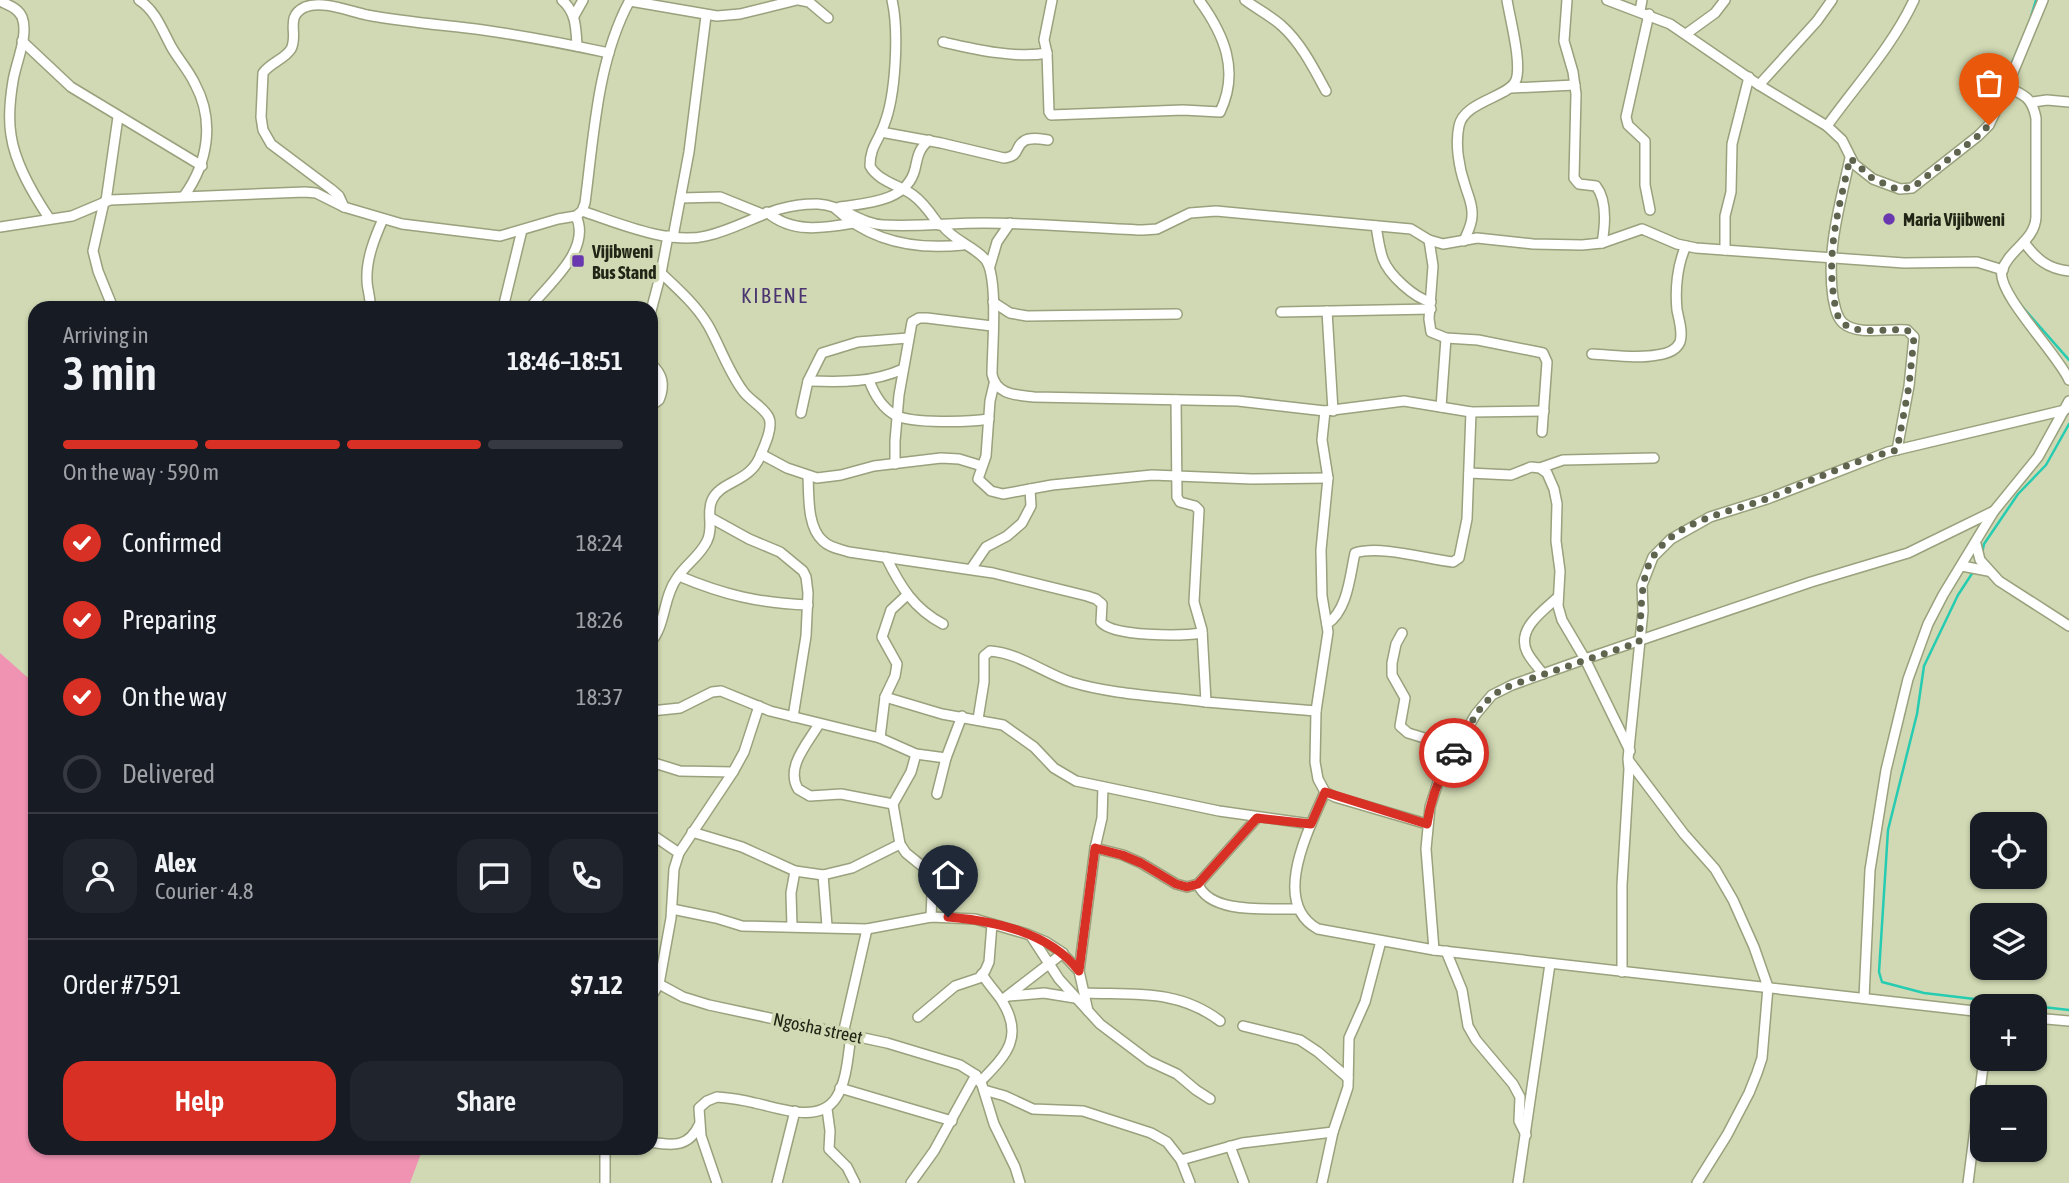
<!DOCTYPE html>
<meta charset="utf-8">
<style>
body{margin:0;font-family:"Asap Condensed",sans-serif;background:#20242c;color:#f1f3f6;height:100vh;display:flex;flex-direction:column;font-size:26px;white-space:nowrap}
*{box-sizing:border-box;margin:0}
p{font-size:23px;color:#9ea1a6}
.icon{flex:none;width:38px;height:38px;fill:none;stroke:currentColor;stroke-width:2;stroke-linecap:round;stroke-linejoin:round}
.map{position:relative;flex:1;overflow:hidden}
.panel{position:absolute;left:28px;top:301px;width:630px;height:854px;display:flex;flex-direction:column;background:#171b24;border-radius:21px;box-shadow:0 2px 5px #0004}
.panel>*{flex:none}
.controls{position:absolute;left:1970px;top:812px;display:grid;gap:14px}
.controls a{display:grid;place-items:center;width:77px;height:77px;border-radius:14px;background:#171b24;box-shadow:0 2px 5px #0004;font-size:35px}
.pin{position:absolute;display:grid;place-items:center;width:60px;height:60px;color:#fff;margin:-72px -30px;border-radius:50% 50% 50% 0;rotate:-45deg;box-shadow:0 0 7px #0007}
.pin .icon{rotate:45deg}
.courier{position:absolute;display:grid;place-items:center;width:70px;height:70px;margin:-35px;border:5px solid #d93025;border-radius:50%;background:#fff;color:#222;box-shadow:0 2px 9px #0007}
.overview em{font-style:normal;font-weight:600}
.overview div{display:flex;flex-direction:column-reverse}
.overview{display:flex;align-items:center;justify-content:space-between;height:119px;padding:0 35px}
h1{font-size:46px;font-weight:600;line-height:52px}
.bar{display:grid;grid-template-columns:repeat(4,1fr);gap:10px 7px;align-content:center;height:84px;padding:0 35px}
.bar i{height:9px;border-radius:5px;background:#363941}
.bar .current{background:#d93025}
.bar p{grid-column:span 4}
.line{display:flex;align-items:center;gap:18px;padding:0 35px;border-top:2px solid #363941}
.line div{flex:1}
.round{display:grid;place-items:center;flex:none;width:74px;height:74px;border-radius:21px;background:#20242c}
ol{padding:0 35px;list-style:none}
li{display:flex;align-items:center;gap:21px;height:77px}
li p{margin-inline-start:auto}
li .icon{padding:7px;border-radius:50%;background:#d93025;color:#fff;stroke-width:4}
li:last-child{color:#9ea1a6}
li i{width:38px;height:38px;border:4px solid #363941;border-radius:50%}
.primary-button{display:flex;gap:14px;margin-top:auto;padding:14px 35px}
.primary-button a{flex:1;height:80px;border-radius:21px;background:#d93025;color:#fff;font-size:28px;font-weight:600;line-height:80px;text-align:center}
.primary-button a+a{background:#20242c;color:#f1f3f6}
.map>svg:first-child{display:block}
.green{fill:#f093b3}
.lines{fill:none;stroke-linecap:round;stroke-linejoin:round}
.stream{stroke:#26ccb1;stroke-width:2.5}
.minor-casing{stroke:#99a17d;stroke-width:12}
.minor{stroke:#fff;stroke-width:9}
.done{stroke:#5e644d;stroke-width:7;stroke-dasharray:0 12.6}
.route{stroke:#d93025;stroke-width:9}
.poi-dot{fill:#6937ae;stroke:#d0d9b3;stroke-width:2.5}
.labels{text-anchor:middle;dominant-baseline:central;stroke-width:7;stroke-linejoin:round;paint-order:stroke}
.poi-label{font-size:18px;font-weight:bold;fill:#212516;stroke:#d0d9b3;text-anchor:start}
.street-label{font-size:18px;fill:#212516;stroke:#d0d9b3}
.quarter-label{font-size:21px;letter-spacing:2px;fill:#4a3571;stroke:#d0d9b3}
</style>
<div class="map">
<svg width="2069" height="1183" viewBox="0 0 2069 1183">
<rect width="100%" height="100%" fill="#d0d9b3"/>
<path class="green" d="M0,653L35,684V1148H423L410,1183H0Z"/>
<g class="lines">
<g class="stream">
<path d="M2030,20L2036,0"/>
<path d="M2011,65L2021,42"/>
<path d="M1997,95L2004,84"/>
<path d="M2019,303L2069,360"/>
<path d="M1982,553L1984,544L2018,494L2046,465L2069,424"/>
<path d="M1973,572L1958,595L1924,666L1917,714L1888,830L1879,972L1882,982L1924,993L2069,1010"/>
</g>
<g class="minor-casing">
<g id="minor">
<path d="M139,0C156,11 162,30 172,48C179,60 189,71 195,84C215,121 208,163 184,196"/>
<path d="M562,0C576,12 576,28 577,46"/>
<path d="M799,0L809,2L828,18"/>
<path d="M892,0C899,31 896,95 884,125C878,142 870,147 870,166C878,181 899,185 913,195C924,203 931,214 939,225"/>
<path d="M1245,0C1257,9 1271,16 1282,26C1301,43 1314,69 1326,91"/>
<path d="M1567,0L1564,41L1573,72L1576,94L1574,178L1579,184L1596,186C1607,200 1605,226 1602,243"/>
<path d="M1607,0L1670,24L1759,85L1827,126L1842,140L1854,164L1873,179L1900,189L1912,188L1978,136L1989,125L2007,87L2043,0"/>
<path d="M0,1C8,5 18,8 22,17C29,35 16,62 13,81C10,99 8,117 11,135C15,164 33,194 49,218"/>
<path d="M630,1L717,16L740,14L797,0"/>
<path d="M1640,11L1642,0"/>
<path d="M1649,14L1626,117L1628,125L1645,141V185L1650,210"/>
<path d="M574,16L583,0"/>
<path d="M1686,34L1715,13L1725,0"/>
<path d="M22,41L71,87L202,166"/>
<path d="M943,42C974,49 1016,59 1047,53L1044,40L1052,0"/>
<path d="M1047,53L1049,112L1051,115L1183,110L1220,112C1240,71 1224,34 1199,0"/>
<path d="M1759,85L1817,21L1832,0"/>
<path d="M2007,87C2025,95 2032,98 2036,118V217C2035,241 2008,250 2002,271C1996,292 2059,356 2069,380"/>
<path d="M1511,88L1575,85"/>
<path d="M2033,102L2047,100L2069,102"/>
<path d="M1827,126C1857,84 1892,47 1914,0"/>
<path d="M881,132L941,143L1004,158C1021,156 1014,147 1024,141C1030,137 1041,139 1048,140"/>
<path d="M1850,158C1840,205 1826,250 1833,298C1835,306 1836,317 1843,323C1858,336 1888,328 1907,330L1914,337L1909,386L1897,450"/>
<path d="M681,198L720,197L762,214"/>
<path d="M106,201L118,117"/>
<path d="M104,202L93,251L98,271L113,308"/>
<path d="M344,207L339,196L331,189L271,144L263,130L261,117L263,73C270,63 285,59 291,49C299,34 284,17 305,7C322,0 348,11 367,15C405,22 444,25 483,30C525,36 567,44 609,53"/>
<path d="M840,207C866,203 907,202 915,169C918,156 918,150 929,140"/>
<path d="M836,209C871,242 916,250 963,245"/>
<path d="M582,211C618,223 669,245 706,236C746,227 771,203 818,204C842,205 860,224 883,225C916,227 950,223 984,223C1037,223 1090,228 1143,230L1157,229L1190,213L1216,211L1411,229L1429,240L1443,244L1477,238L1533,244L1582,245L1602,243L1642,229L1677,244L1696,248L1904,263L1977,262L2003,270"/>
<path d="M767,212C792,234 824,228 854,223"/>
<path d="M942,225C954,241 972,245 985,259C999,275 992,350 992,374C996,395 1016,395 1034,397L1238,401L1325,411L1404,401L1471,412L1544,411"/>
<path d="M1376,226C1378,237 1379,248 1383,259C1389,275 1414,298 1431,302"/>
<path d="M0,227L72,216L110,200L305,192L316,193L344,207L402,224L500,236L558,219L576,216L582,211L585,203C594,135 597,61 630,0"/>
<path d="M673,237L689,152L706,16"/>
<path d="M1429,240L1433,266L1429,319L1431,332L1446,338L1478,340L1543,353L1547,362L1542,432"/>
<path d="M1464,241C1467,233 1472,225 1472,216C1473,204 1468,196 1465,185C1459,168 1455,144 1459,126C1464,101 1510,97 1516,80C1522,63 1510,19 1507,0"/>
<path d="M2024,242C2036,259 2048,269 2069,271"/>
<path d="M1725,250V216L1731,192L1732,144L1749,77"/>
<path d="M990,266L997,242L1010,223"/>
<path d="M993,302L1010,313L1027,316L1177,314"/>
<path d="M370,308C371,297 367,290 367,280C366,259 375,237 383,219"/>
<path d="M503,308L522,230"/>
<path d="M530,308C548,284 592,250 576,216"/>
<path d="M651,311L661,273L668,236"/>
<path d="M1327,311L1333,411"/>
<path d="M1281,312L1431,309"/>
<path d="M1592,354C1613,355 1637,359 1657,355C1666,354 1676,351 1680,342C1683,332 1679,320 1677,310C1675,290 1677,265 1686,246"/>
<path d="M651,364C663,374 665,386 659,400L651,406"/>
<path d="M869,380C874,394 881,407 895,415C912,424 970,422 989,419"/>
<path d="M808,381C842,382 872,383 903,369"/>
<path d="M994,384L990,401L986,456L978,479L991,491L1003,494L1052,485L1152,475L1252,479L1328,478"/>
<path d="M1176,400L1177,497L1180,502L1195,506L1199,510L1194,602L1202,630L1206,702L1316,711"/>
<path d="M1441,407L1446,338"/>
<path d="M1325,411L1322,440L1328,478L1321,550L1322,596L1328,632L1316,711L1315,762L1318,779L1325,792L1335,797L1427,824"/>
<path d="M801,413L808,381L822,353L858,342L908,338"/>
<path d="M761,454L787,468L817,478L841,475L874,466L941,458L959,459L982,466"/>
<path d="M895,464V441L899,395L912,322L919,318H927L992,326"/>
<path d="M1540,468L1563,460L1654,458"/>
<path d="M1469,473L1511,475L1531,467L1540,468L1547,473L1554,489L1557,504L1556,541L1560,571L1558,606L1562,620L1585,659L1630,751"/>
<path d="M808,476C809,496 807,527 823,541C830,548 840,549 849,552L993,573L1087,596L1096,599L1102,604L1101,622C1113,637 1182,636 1202,633"/>
<path d="M711,518L749,539L780,552L803,571L806,577L808,593L806,636L793,717"/>
<path d="M1976,544L1980,560L1999,581L2069,626"/>
<path d="M886,557C900,586 914,609 943,624"/>
<path d="M1962,566L1988,571"/>
<path d="M971,569L986,547L1007,536L1022,523L1031,506L1030,489"/>
<path d="M679,576C724,595 759,603 808,605"/>
<path d="M1327,624C1348,610 1350,575 1355,553C1380,545 1427,559 1453,562L1459,558L1467,519L1471,412"/>
<path d="M1402,633L1396,644L1392,663V675L1405,698L1400,726L1408,733L1457,748"/>
<path d="M651,642C666,624 663,597 677,578C686,564 700,556 707,541C714,527 706,513 712,500C721,480 751,483 761,454C765,445 773,427 769,418C765,408 749,400 743,391C728,371 720,346 708,325C696,305 678,289 661,273"/>
<path d="M1543,674C1538,667 1531,660 1527,652C1516,629 1543,611 1557,598"/>
<path d="M885,697L942,714L1003,725L1034,747L1054,768L1076,781L1219,811L1311,824"/>
<path d="M651,711L680,708L712,692L721,691L770,711L880,738L916,754L946,758"/>
<path d="M978,719L984,682V656L990,651C1019,653 1044,673 1071,682C1114,695 1162,696 1206,702"/>
<path d="M819,724C808,743 785,767 798,789L810,796L841,794L893,804"/>
<path d="M880,738L885,697L895,676L897,664L882,637L891,610L907,595"/>
<path d="M916,754L911,772L893,804L900,844L906,853L927,870L932,894L931,917"/>
<path d="M1629,761L1684,834L1715,869L1733,900L1754,947L1768,987L1762,1058L1757,1073L1749,1093L1727,1135L1697,1183"/>
<path d="M651,762L680,771L733,772"/>
<path d="M1325,792C1309,829 1270,903 1318,929L1434,950L1983,1012"/>
<path d="M937,794L946,758L962,716"/>
<path d="M692,832L742,847L795,871L791,893L792,926"/>
<path d="M651,834L679,853"/>
<path d="M1095,848L1123,855L1141,863L1176,884L1187,887L1198,884L1257,818"/>
<path d="M795,871L823,875L852,868L900,844"/>
<path d="M823,875L827,926"/>
<path d="M1198,884C1210,915 1270,908 1298,909"/>
<path d="M672,909L716,918L742,926L867,929L931,917L975,919L1027,934L1046,942L1060,951L1079,971L1088,1011"/>
<path d="M1031,936L1059,979L1100,1024L1149,1061L1177,1074L1196,1090L1210,1099"/>
<path d="M1434,950L1426,849L1430,807L1441,773L1476,714L1492,695L1512,685L1585,659L1811,582L1908,553L1994,511"/>
<path d="M1446,951L1462,990L1468,1026L1476,1040L1513,1084L1520,1097L1519,1121L1526,1135"/>
<path d="M1079,971L1095,848L1102,818L1103,787"/>
<path d="M1622,972V885L1629,769L1628,759L1643,611L1642,585L1653,557L1671,539L1710,517L1767,499L1888,452L2065,410"/>
<path d="M659,984L683,997L709,1005L887,1043L960,1065L976,1075L982,1085L994,1124L1015,1167L1020,1183"/>
<path d="M1085,993C1135,995 1178,989 1220,1021"/>
<path d="M1009,996L1044,993L1075,998"/>
<path d="M651,997L659,984L671,918L674,869L679,853L733,772L744,752L759,706"/>
<path d="M1864,998L1870,870L1886,770L1908,679L1928,624L1943,595L1994,511L2038,457L2069,401"/>
<path d="M1002,1000L1063,953"/>
<path d="M918,1017L955,986L979,978L985,971L989,962L992,924"/>
<path d="M2035,1018L2069,1021"/>
<path d="M1243,1026L1300,1040L1318,1052L1348,1078"/>
<path d="M843,1034L867,929"/>
<path d="M980,1082C1005,1056 1025,1038 1002,1001C996,992 988,984 982,974"/>
<path d="M840,1088L952,1121"/>
<path d="M984,1090L1005,1096L1033,1109L1083,1111L1151,1133L1167,1142L1181,1160L1190,1183"/>
<path d="M827,1109L830,1131L829,1149L847,1167L855,1183"/>
<path d="M651,1142C673,1146 689,1147 699,1125"/>
<path d="M1230,1146L1244,1183"/>
<path d="M1181,1160L1242,1143L1333,1132"/>
<path d="M605,1183V1148"/>
<path d="M717,1183L701,1136L699,1108L707,1101L717,1097C730,1098 743,1100 755,1103C779,1108 819,1124 836,1098C847,1081 848,1055 851,1035"/>
<path d="M777,1183L795,1111"/>
<path d="M911,1183L934,1151L976,1075"/>
<path d="M1322,1183L1333,1132L1348,1087L1349,1038L1365,1002L1381,941"/>
<path d="M1518,1183L1550,964"/>
<path d="M1968,1183L1984,1059"/>
</g>
</g>
<use href="#minor" class="minor"/>
</g>
<g class="lines">
<path class="done" d="M1454,753C1473,724 1477,699 1512,685L1639,642C1642,616 1639,578 1653,557C1678,518 1731,513 1771,497C1812,481 1854,460 1897,450L1909,386L1914,337L1907,330C1888,328 1858,336 1843,323C1836,317 1835,306 1834,298C1826,249 1840,205 1850,158L1872,178L1894,188H1912L1978,136L1989,125"/>
<path class="route" d="M948,917C994,921 1049,932 1079,971L1095,848L1122,855L1141,863L1176,884L1187,887L1198,884L1257,818L1311,824L1325,792L1427,824C1431,798 1439,775 1454,753"/>
</g>
<g class="poi-dot">
<circle cx="1889" cy="219" r="7"/>
<rect x="571" y="254" width="14" height="14" rx="3.5"/>
</g>
<g class="labels">
<g class="poi-label">
<text x="1903" y="219">Maria Vijibweni</text>
<text x="592" y="251">Vijibweni<tspan x="592" dy="21">Bus Stand</tspan></text>
</g>
<g class="street-label">
<text transform="translate(818 1028) rotate(12)">Ngosha street</text>
</g>
<g class="quarter-label">
<text x="775" y="295">KIBENE</text>
</g>
</g>
</svg>
<div class="controls">
<a><svg class="icon" aria-label="locate" viewBox="0 0 24 24"><circle cx="12" cy="12" r="6"/><path d="M12 2v4M12 18v4M2 12h4M18 12h4"/></svg></a>
<a><svg class="icon" aria-label="layers" viewBox="0 0 24 24"><path d="M12 4l9 5-9 5-9-5zM3 14l9 5 9-5"/></svg></a>
<a>+</a>
<a>−</a>
</div>
<div class="pin" style="left:1989px;top:125px;background:#ea580c"><svg class="icon" aria-label="bag" viewBox="0 0 24 24"><path d="M5 8h14l-1 12H6zM9 8a3 3 0 0 1 6 0"/></svg></div>
<div class="pin" style="left:948px;top:917px;background:#1f2937"><svg class="icon" aria-label="home" viewBox="0 0 24 24"><path d="M3 11l9-7 9 7M6 9v11h12V9"/></svg></div>
<div class="courier" style="left:1454px;top:753px"><svg class="icon" aria-label="car" viewBox="0 0 24 24"><path d="M5 17H2v-5l4-1 3-4h7l3 4 3 1v5h-3M9 17h6M6 11h13"/><circle cx="7" cy="17" r="2"/><circle cx="17" cy="17" r="2"/></svg></div>
<section class="panel">
<div class="overview"><div><h1>3 min</h1><p>Arriving in</p></div><em>18:46–18:51</em></div>
<div class="bar"><i class="current"></i><i class="current"></i><i class="current"></i><i></i><p>On the way · 590 m</p></div>
<ol>
<li><svg class="icon" aria-label="check" viewBox="0 0 24 24"><path d="M5 12l5 5 9-10"/></svg>Confirmed<p>18:24</p></li>
<li><svg class="icon" aria-label="check" viewBox="0 0 24 24"><path d="M5 12l5 5 9-10"/></svg>Preparing<p>18:26</p></li>
<li><svg class="icon" aria-label="check" viewBox="0 0 24 24"><path d="M5 12l5 5 9-10"/></svg>On the way<p>18:37</p></li>
<li><i></i>Delivered</li>
</ol>
<div class="line" style="height:126px"><a class="round"><svg class="icon" aria-label="person" viewBox="0 0 24 24"><circle cx="12" cy="8" r="4"/><path d="M4 21q1-7 8-7t8 7"/></svg></a><div><b>Alex</b><p>Courier · 4.8</p></div><a class="round"><svg class="icon" aria-label="chat" viewBox="0 0 24 24"><path d="M4 5h16v11H9l-5 4z"/></svg></a><a class="round"><svg class="icon" aria-label="phone" viewBox="0 0 24 24"><path d="M5 4h4l2 5-3 2q2 4 5 5l2-3 5 2v4C11 20 4 13 5 4z"/></svg></a></div>
<div class="line" style="height:91px"><div>Order #7591</div><b>$7.12</b></div>
<div class="primary-button"><a>Help</a><a>Share</a></div>
</section>
</div>
